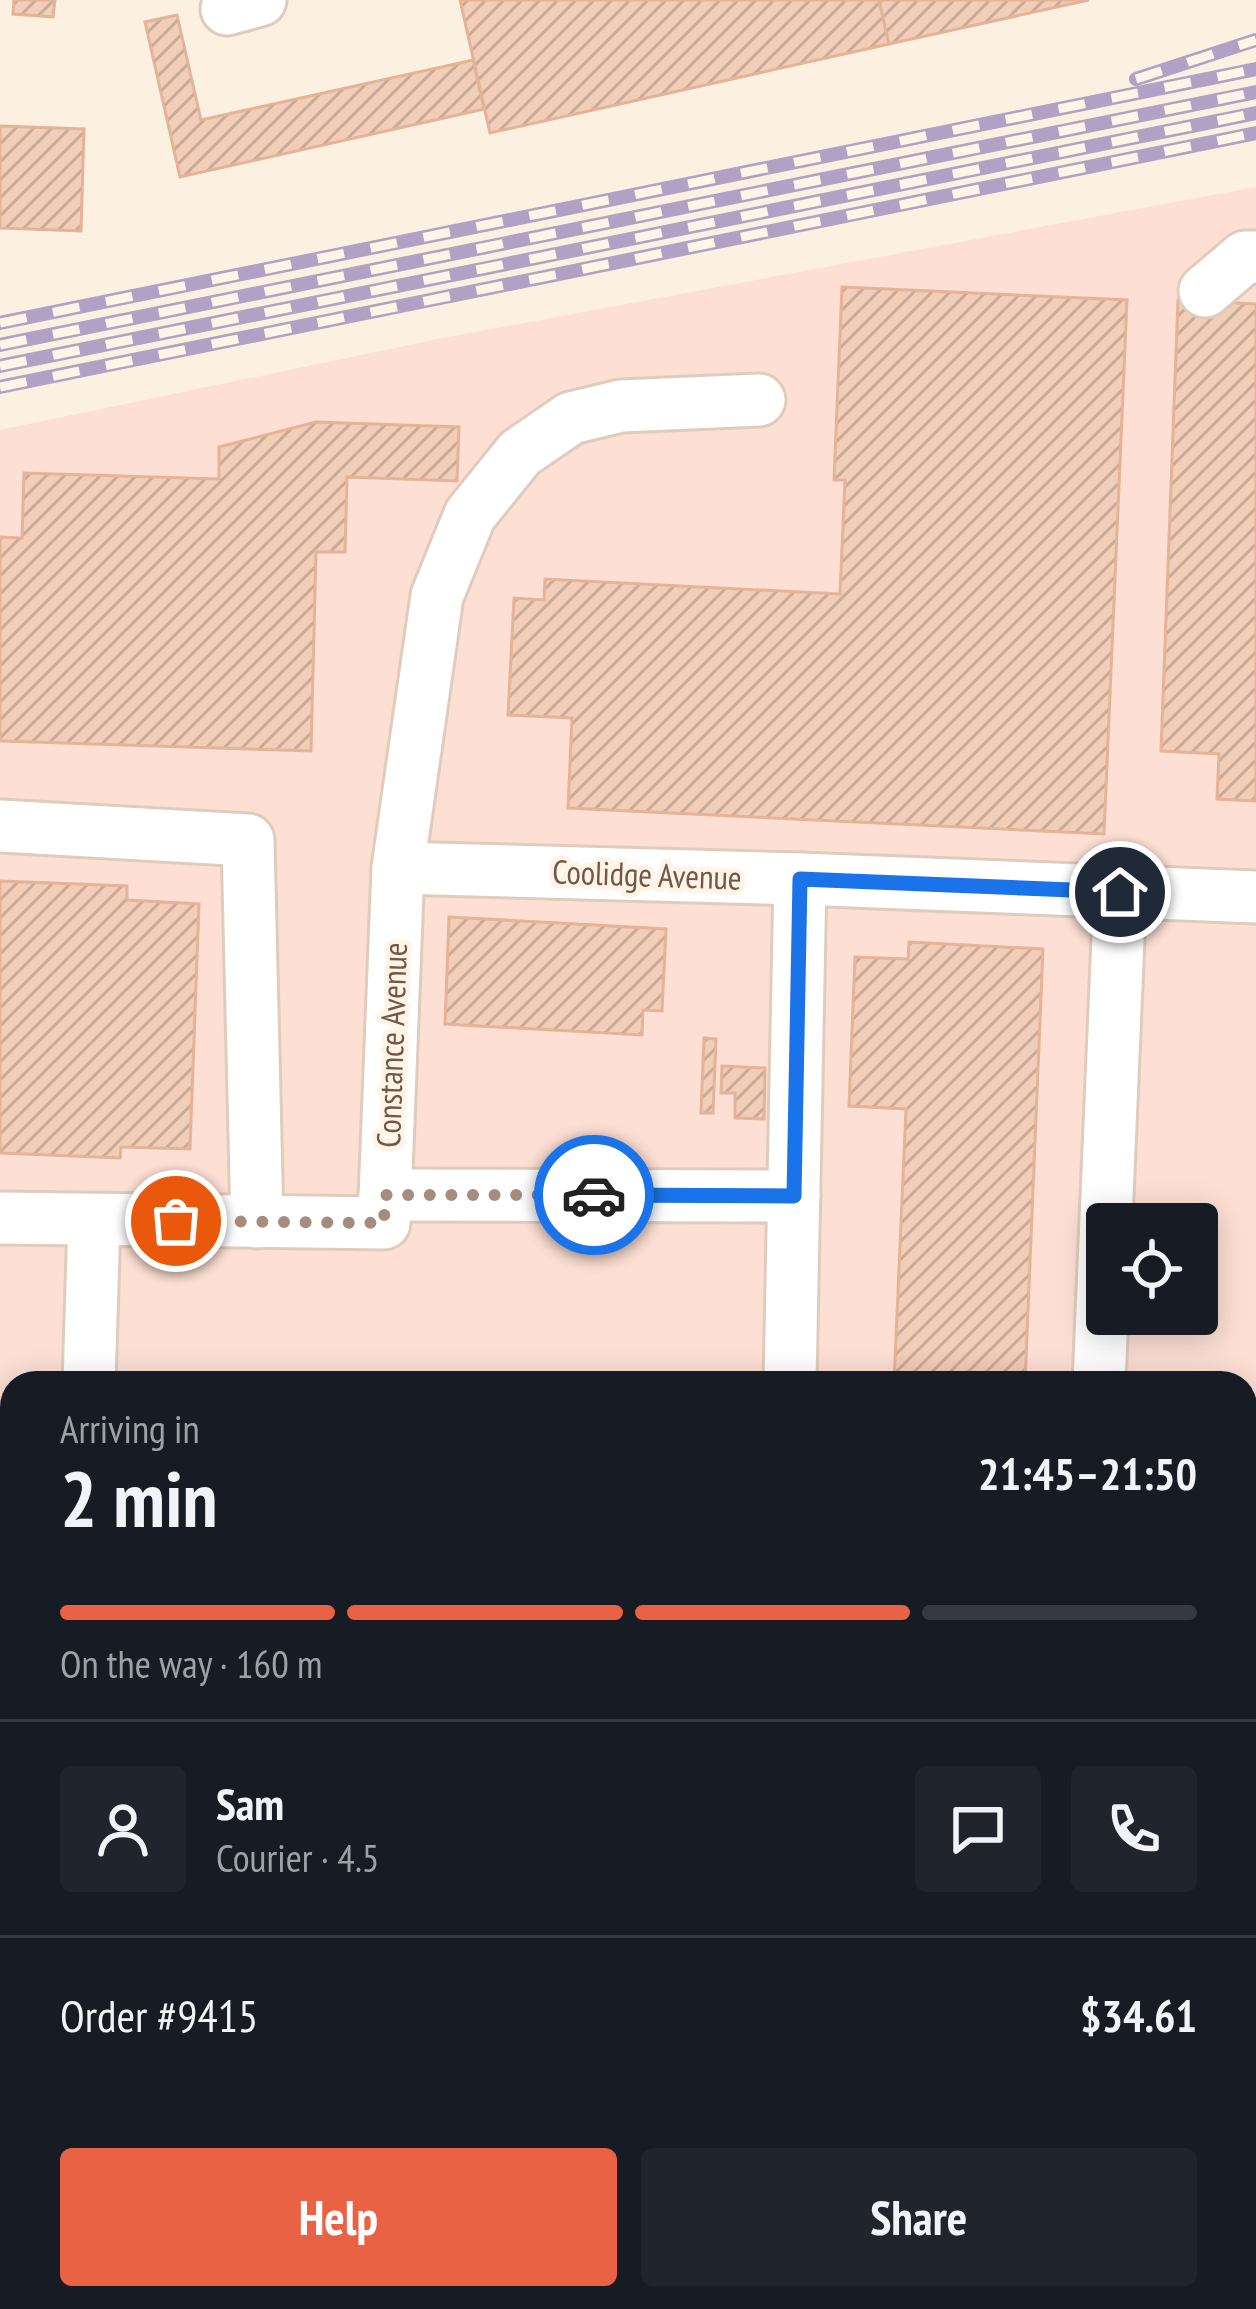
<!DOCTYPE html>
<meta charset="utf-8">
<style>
body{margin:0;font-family:"PT Sans Narrow",sans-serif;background:#20242c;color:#f1f3f6;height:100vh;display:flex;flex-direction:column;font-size:45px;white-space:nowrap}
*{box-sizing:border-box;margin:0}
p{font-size:39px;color:#9ea1a6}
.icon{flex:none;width:66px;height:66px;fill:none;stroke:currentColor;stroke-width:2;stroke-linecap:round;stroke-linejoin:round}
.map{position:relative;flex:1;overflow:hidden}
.details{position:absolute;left:0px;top:1371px;width:1257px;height:939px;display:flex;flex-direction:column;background:#171b24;border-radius:36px 36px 0 0;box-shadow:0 6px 30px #0003}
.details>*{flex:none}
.fabs{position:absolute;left:1086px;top:1203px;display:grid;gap:24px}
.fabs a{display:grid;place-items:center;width:132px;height:132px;border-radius:12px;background:#171b24;box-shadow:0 6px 30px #0003;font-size:60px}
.pin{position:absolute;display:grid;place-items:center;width:102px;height:102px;color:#fff;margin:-51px;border:6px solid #fff;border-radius:50%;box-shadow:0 3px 12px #0007}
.courier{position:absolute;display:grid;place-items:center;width:120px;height:120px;margin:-60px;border:9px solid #1a73e8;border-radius:50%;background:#fff;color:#222;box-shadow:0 3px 15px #0007}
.summary em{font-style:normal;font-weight:600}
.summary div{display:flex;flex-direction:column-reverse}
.summary{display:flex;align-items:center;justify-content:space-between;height:204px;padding:0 60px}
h1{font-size:78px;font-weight:600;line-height:90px}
.bar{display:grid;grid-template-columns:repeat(4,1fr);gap:18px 12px;align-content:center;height:144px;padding:0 60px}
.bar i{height:15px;border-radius:9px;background:#363941}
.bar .on{background:#e96243}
.bar p{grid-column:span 4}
.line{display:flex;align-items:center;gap:30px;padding:0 60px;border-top:3px solid #363941}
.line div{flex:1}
.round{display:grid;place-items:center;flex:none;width:126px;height:126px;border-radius:12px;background:#20242c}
.action{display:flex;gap:24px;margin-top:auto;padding:24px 60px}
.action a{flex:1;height:138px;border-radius:12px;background:#e96243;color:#fff;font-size:48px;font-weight:600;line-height:138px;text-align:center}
.action a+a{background:#20242c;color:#f1f3f6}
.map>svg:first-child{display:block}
.residential{fill:#f4e2cf}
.commercial{fill:#fddfd4;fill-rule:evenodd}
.industrial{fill:url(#industrial-grid)}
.building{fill:url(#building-hatch);stroke:#e5b398;stroke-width:3}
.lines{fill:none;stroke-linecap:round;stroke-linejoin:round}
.minor-casing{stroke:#e0ccbd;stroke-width:57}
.minor{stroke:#fff;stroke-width:51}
.rail-casing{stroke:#b3a0c5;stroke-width:14}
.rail{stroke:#fff5e7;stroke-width:9;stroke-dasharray:27;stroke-linecap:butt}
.done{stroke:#a48c7e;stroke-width:12;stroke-dasharray:0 21.6}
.route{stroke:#1a73e8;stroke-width:15}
.labels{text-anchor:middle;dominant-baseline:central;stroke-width:10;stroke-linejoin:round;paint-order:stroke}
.street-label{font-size:33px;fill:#745648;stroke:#fff5e7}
</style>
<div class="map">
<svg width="1256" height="2309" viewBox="0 0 1256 2309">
<defs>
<pattern id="industrial-grid" width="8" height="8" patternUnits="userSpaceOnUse" patternTransform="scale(3)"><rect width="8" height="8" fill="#ebe3dc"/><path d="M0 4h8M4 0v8" fill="none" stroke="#c3bbb4"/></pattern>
<pattern id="building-hatch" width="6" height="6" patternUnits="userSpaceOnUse" patternTransform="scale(3)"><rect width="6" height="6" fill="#f2cdb8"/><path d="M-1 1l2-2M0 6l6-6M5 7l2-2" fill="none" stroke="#c9a998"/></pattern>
</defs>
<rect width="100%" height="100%" fill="#fcf1e1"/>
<path class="residential" d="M1245,1656H1256V2309H757V2298H1245Z"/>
<path class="commercial" d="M1256,187V1656H1245V1383H12V2298H757V2309H0V430L443,338ZM1107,1224H1197V1314H1107Z"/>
<rect class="industrial" x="97" y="2298" width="636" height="11"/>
<g class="building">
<path d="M14,0H55L53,17L13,14Z"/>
<path d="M460,0H879L889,44L490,133Z"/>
<path d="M879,0H1089L889,44Z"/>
<path d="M177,15L201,120L473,60L484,109L180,177L145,22Z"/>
<path d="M0,126L84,129L81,231L0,228Z"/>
<path d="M842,287L1127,300L1104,834L568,808L572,718L508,715L514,598L544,600L545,579L840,594L845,480H834Z"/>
<path d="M1178,300L1256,304V801L1217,799L1219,754L1161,751Z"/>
<path d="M316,422L459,427L457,481L347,477L345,552H316L311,751L0,741V537L22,538L24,473L219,479V447Z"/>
<path d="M0,881L127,886V900L199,904L190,1149L121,1147L120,1158L0,1153Z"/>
<path d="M449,917L666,929L662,1011L643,1010L642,1035L445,1024Z"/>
<path d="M909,942L1043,949L1025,1383H894L906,1109L849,1106L855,957L908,959Z"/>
<path d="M704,1038L716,1039L713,1113H701Z"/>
<path d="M722,1066L765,1068L764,1119L735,1118V1093H721Z"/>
<path d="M214,2298H319L318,2309H214Z"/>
</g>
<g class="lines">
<g class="minor-casing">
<g id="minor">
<path d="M227,9L260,0"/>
<path d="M1205,291L1245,257H1256"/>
<path d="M0,826L248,840L257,1222"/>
<path d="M398,868L800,879L1256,897"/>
<path d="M385,1195L794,1196"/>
<path d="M0,1218L384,1223L398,868L437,596L470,515L520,453L571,418L621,406L759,400"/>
<path d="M89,1383L94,1221"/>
<path d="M790,1383L800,879"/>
<path d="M1099,1383L1120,892"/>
<path d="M61,2309L62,2298"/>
</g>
</g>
<use href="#minor" class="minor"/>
<g class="rail-casing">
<g id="rail">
<path d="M1136,79L1256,40"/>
<path d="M0,323L1256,69"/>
<path d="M0,345L1256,92"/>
<path d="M0,366L1256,113"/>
<path d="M0,387L1256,133"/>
</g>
</g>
<use href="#rail" class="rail"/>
</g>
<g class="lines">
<path class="done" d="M176,1221L384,1223L385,1195H594"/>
<path class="route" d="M594,1195L794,1196L800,879L1120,892"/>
</g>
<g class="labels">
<g class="street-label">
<text transform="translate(647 874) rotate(2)">Coolidge Avenue</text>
<text transform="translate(391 1045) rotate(-88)">Constance Avenue</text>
</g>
</g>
</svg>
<div class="fabs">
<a><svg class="icon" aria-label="locate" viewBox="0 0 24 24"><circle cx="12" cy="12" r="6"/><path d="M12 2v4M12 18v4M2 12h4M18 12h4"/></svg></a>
</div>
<div class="pin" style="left:176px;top:1221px;background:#ea580c"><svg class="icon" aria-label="bag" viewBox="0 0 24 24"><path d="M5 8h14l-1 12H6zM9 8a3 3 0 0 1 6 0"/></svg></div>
<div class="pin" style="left:1120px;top:892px;background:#1f2937"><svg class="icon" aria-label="home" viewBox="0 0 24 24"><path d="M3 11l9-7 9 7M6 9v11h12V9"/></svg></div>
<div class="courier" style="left:594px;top:1195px"><svg class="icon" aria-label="car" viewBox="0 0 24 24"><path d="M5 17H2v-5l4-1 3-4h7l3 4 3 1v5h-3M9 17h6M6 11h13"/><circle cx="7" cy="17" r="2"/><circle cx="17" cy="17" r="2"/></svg></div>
<section class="details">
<div class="summary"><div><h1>2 min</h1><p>Arriving in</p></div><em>21:45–21:50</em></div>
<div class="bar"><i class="on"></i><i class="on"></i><i class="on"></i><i></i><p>On the way · 160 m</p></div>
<div class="line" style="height:216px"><a class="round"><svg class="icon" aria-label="person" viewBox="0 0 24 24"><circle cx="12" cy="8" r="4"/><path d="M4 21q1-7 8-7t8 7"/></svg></a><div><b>Sam</b><p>Courier · 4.5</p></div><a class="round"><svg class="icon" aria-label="chat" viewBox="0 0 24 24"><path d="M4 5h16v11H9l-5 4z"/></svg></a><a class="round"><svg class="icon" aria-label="phone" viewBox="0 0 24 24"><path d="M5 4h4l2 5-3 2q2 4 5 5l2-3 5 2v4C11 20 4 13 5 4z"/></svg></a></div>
<div class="line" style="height:156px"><div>Order #9415</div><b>$34.61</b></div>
<div class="action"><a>Help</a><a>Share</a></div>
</section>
</div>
